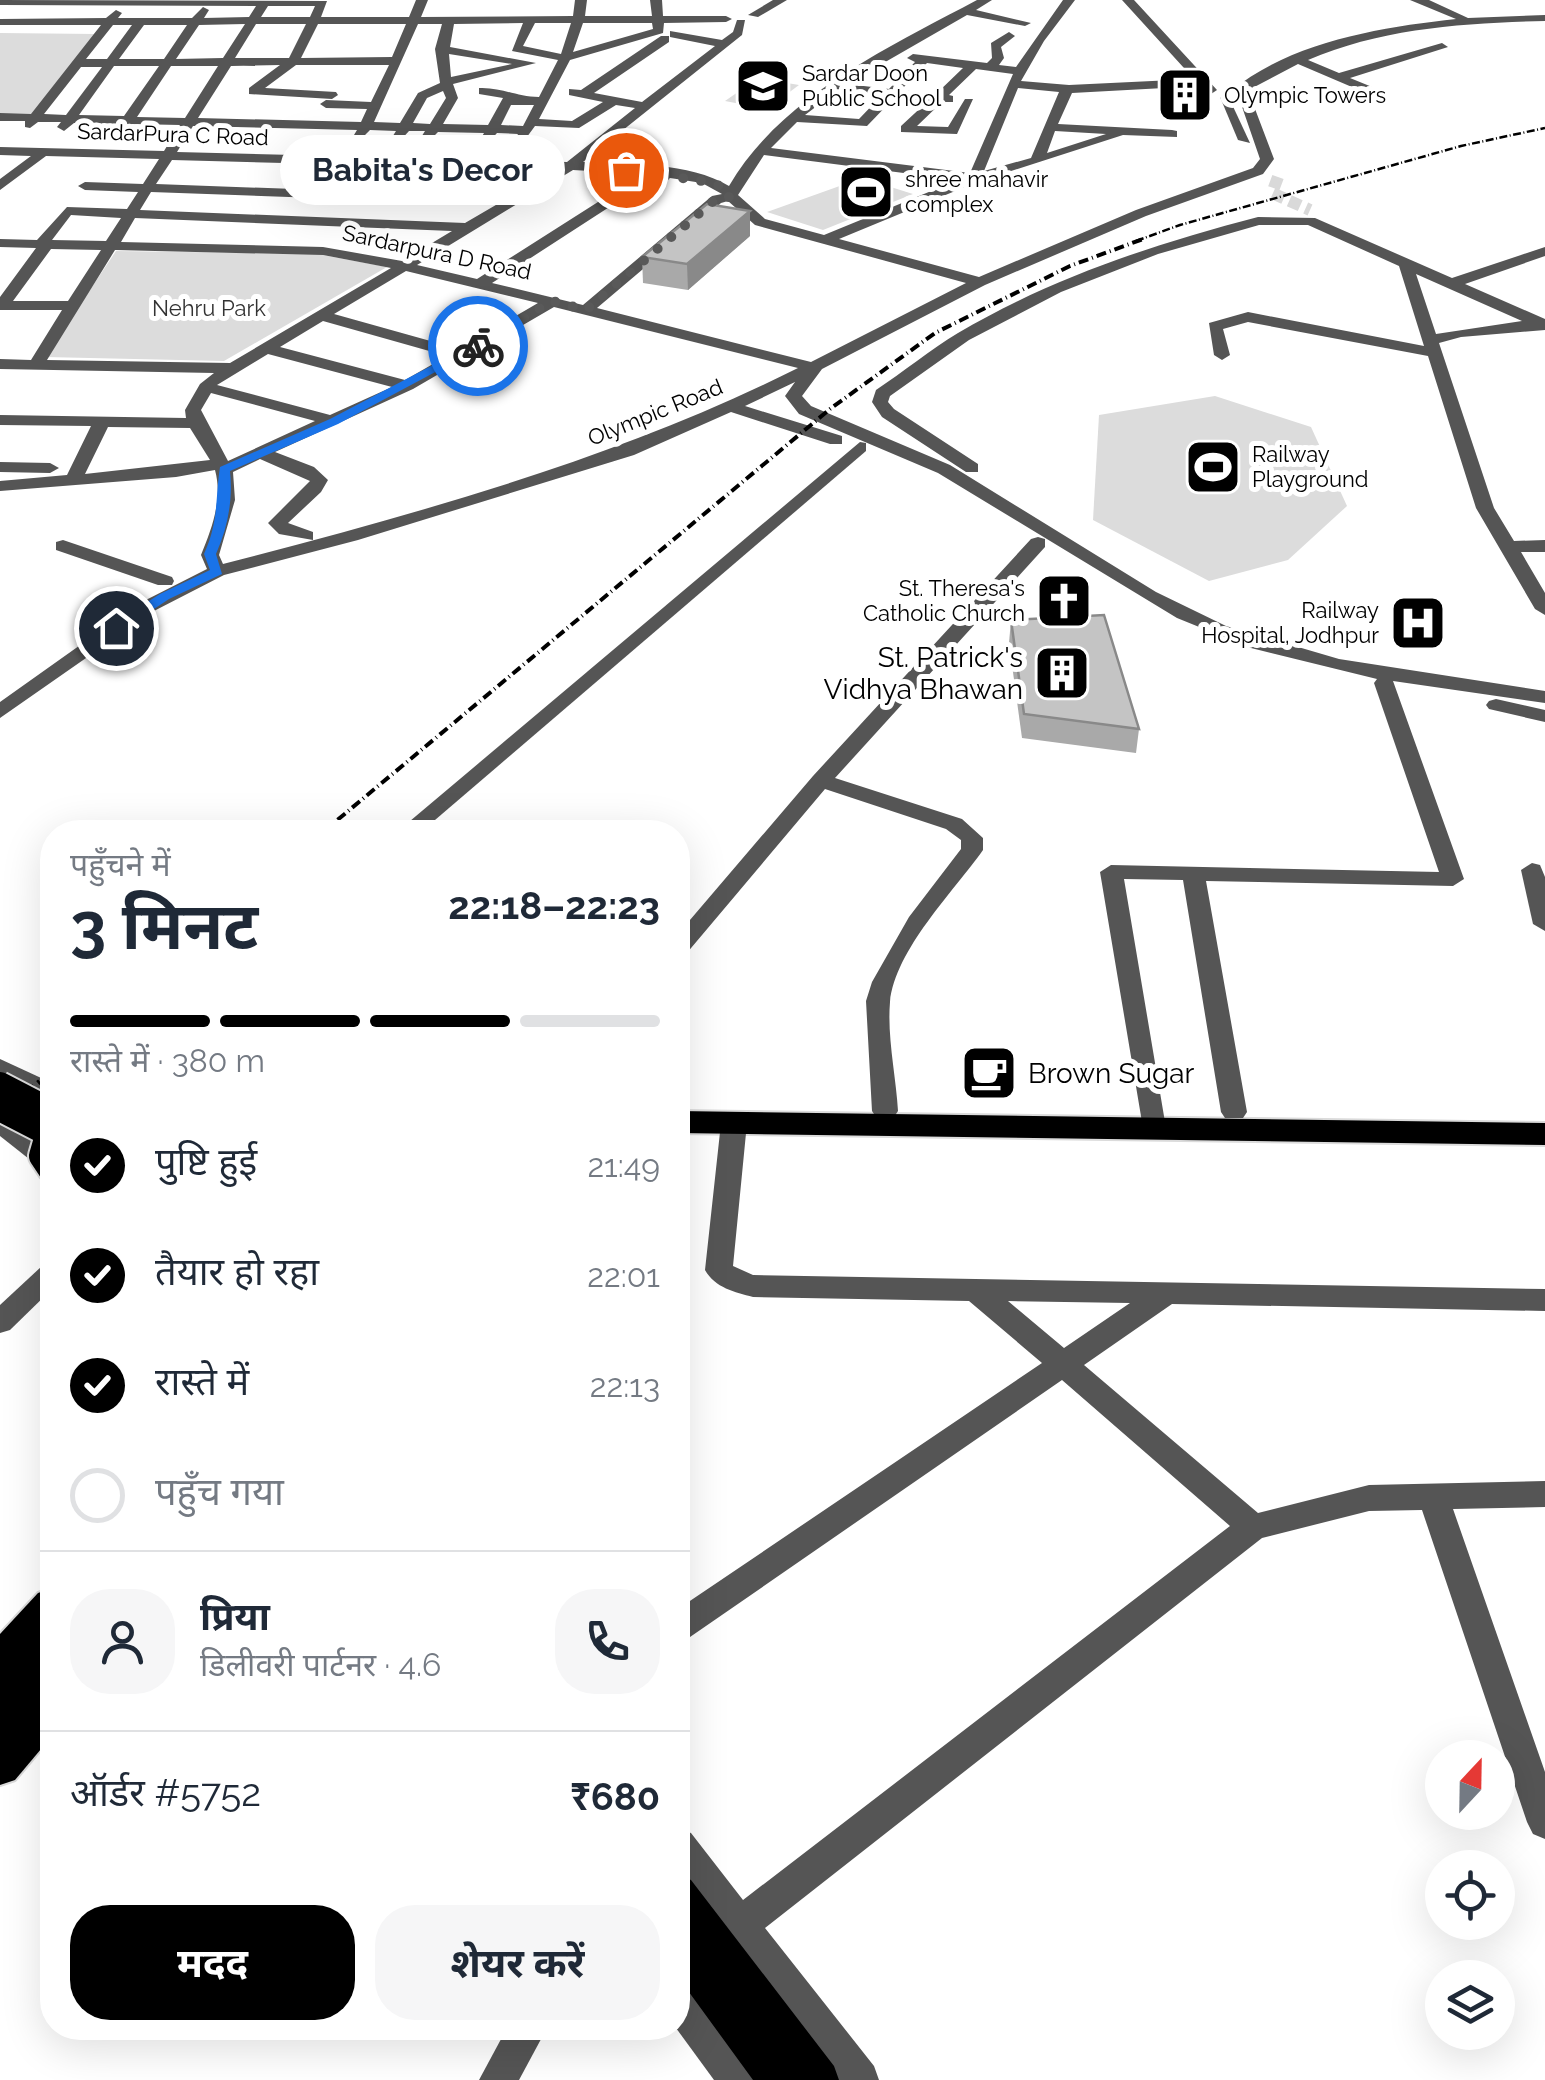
<!DOCTYPE html>
<html lang="hi">
<meta charset="utf-8">
<style>
body{margin:0;font-family:Raleway,"Noto Sans Devanagari",sans-serif;background:#f6f6f7;color:#1f2937;height:100vh;display:flex;flex-direction:column;font-size:38px;white-space:nowrap}
*{box-sizing:border-box;margin:0}
p{font-size:32px;color:#747a83}
.icon{flex:none;width:55px;height:55px;fill:none;stroke:currentColor;stroke-width:2;stroke-linecap:round;stroke-linejoin:round}
.map{position:relative;flex:1;overflow:hidden}
.panel{position:absolute;left:40px;top:820px;width:650px;height:1220px;display:flex;flex-direction:column;background:#fff;border-radius:40px;box-shadow:0 10px 40px #0002}
.panel>*{flex:none}
.needle{width:65px;rotate:22deg}
.controls{position:absolute;left:1425px;top:1740px;display:grid;gap:20px}
.controls a{display:grid;place-items:center;width:90px;height:90px;border-radius:50%;background:#fff;box-shadow:0 10px 40px #0002;font-size:50px}
.pin{position:absolute;display:grid;place-items:center;width:85px;height:85px;color:#fff;margin:-42px;border:5px solid #fff;border-radius:50%;box-shadow:0 2px 10px #0007}
.courier{position:absolute;display:grid;place-items:center;width:100px;height:100px;margin:-50px;border:8px solid #1a73e8;border-radius:50%;background:#fff;color:#222;box-shadow:0 2px 12px #0007}
.bubble{position:absolute;height:70px;border-radius:35px;background:#fff;box-shadow:0 10px 40px #0002;font-size:32px;font-weight:700;line-height:70px;text-align:center}
.headline em{font-style:normal;font-weight:700}
.headline div{display:flex;flex-direction:column-reverse}
.headline{display:flex;align-items:center;justify-content:space-between;height:170px;padding:0 30px}
h1{font-size:65px;font-weight:700;line-height:75px}
.bar{display:grid;grid-template-columns:repeat(4,1fr);gap:15px 10px;align-content:center;height:120px;padding:0 30px}
.bar i{height:12px;border-radius:8px;background:#e0e1e3}
.bar .current{background:#000}
.bar p{grid-column:span 4}
.line{display:flex;align-items:center;gap:25px;padding:0 30px;border-top:2px solid #e0e1e3}
.line div{flex:1}
.round{display:grid;place-items:center;flex:none;width:105px;height:105px;border-radius:40px;background:#f6f6f7}
ol{padding:0 30px;list-style:none}
li{display:flex;align-items:center;gap:30px;height:110px}
li p{margin-inline-start:auto}
li .icon{padding:10px;border-radius:50%;background:#000;color:#fff;stroke-width:4}
li:last-child{color:#747a83}
li i{width:55px;height:55px;border:5px solid #e0e1e3;border-radius:50%}
.button{display:flex;gap:20px;margin-top:auto;padding:20px 30px}
.button a{flex:1;height:115px;border-radius:40px;background:#000;color:#fff;font-size:40px;font-weight:700;line-height:115px;text-align:center}
.button a+a{background:#f6f6f7;color:#1f2937}
.map>svg:first-child{display:block}
.green{fill:#dcdcdc}
.lines{fill:none;stroke-linecap:round;stroke-linejoin:round}
.minor-tunnel{stroke:#d9d9d9;stroke-width:12;stroke-dasharray:12 6;stroke-linecap:butt}
.major-casing{stroke:#dbdbdb;stroke-width:4}
.highway-casing{stroke:#dbdbdb;stroke-width:4}
.minor{fill:#555;fill-rule:evenodd}
.major{fill:#000;fill-rule:evenodd}
.highway{fill:#000;fill-rule:evenodd}
.rail-far2{stroke:#000;stroke-width:2.5;stroke-dasharray:8 2.5 1 2.5;stroke-linecap:butt}
.rail-far1{stroke:#000;stroke-width:4;stroke-dasharray:10 4 1 4;stroke-linecap:butt}
.rail{stroke:#000;stroke-width:5;stroke-dasharray:16 5 2.5 5;stroke-linecap:butt}
.major-bridge-casing{stroke:#dbdbdb;stroke-width:30;stroke-linecap:butt}
.major-bridge{stroke:#000;stroke-width:26}
.wall{fill:#a9a9a9}
.shaded-wall{fill:#898989}
.building{fill:#c4c4c4;stroke:#898989;stroke-width:2.5}
.route{fill:#1a73e8}
.done{stroke:#595959;stroke-width:10;stroke-dasharray:0 18}
.labels{text-anchor:middle;dominant-baseline:central;stroke-width:10;stroke-linejoin:round;paint-order:stroke}
.far-poi-label{font-size:22px;fill:#000;stroke:#fff;text-anchor:start}
.far-street-label{font-size:22px;fill:#000;stroke:#fff}
.far-park-label{font-size:22px;fill:#333;stroke:#fff}
.poi-label{font-size:28px;fill:#000;stroke:#fff;text-anchor:end}
</style>
<div class="map">
<svg width="1545" height="2080" viewBox="0 0 1545 2080">
<rect width="100%" height="100%" fill="#fff"/>
<g class="green">
<path d="M0,33L96,34L32,116H0Z"/>
<path d="M758,78L799,85L767,109L725,101Z"/>
<path d="M862,178L913,194L823,230L767,212Z"/>
<path d="M116,251L317,254L387,267L224,361L45,357Z"/>
<path d="M1215,396L1311,427L1347,506L1288,560L1209,581L1093,520L1099,415Z"/>
</g>
<g class="lines">
<path class="minor-tunnel" d="M1278,177L1272,193L1310,210"/>
<g class="major-casing">
<g id="major">
<path d="M52,1623V1696L12,1742L0,1747V1670L40,1627Z"/>
<path d="M678,1874L691,1880L834,2066L839,2080H753L678,1977V1929L686,1932L678,1921Z"/>
</g>
</g>
<g class="highway-casing">
<g id="highway">
<path d="M678,1111L1545,1123V1145L678,1133Z"/>
<path d="M52,1588V1632L14,1674L0,1680V1634L38,1593Z"/>
<path d="M52,1689V1736L15,1780L0,1785V1736L38,1694Z"/>
</g>
</g>
<g class="minor">
<path d="M0,0L327,1L321,17H409L416,0H428L421,17L573,16L575,0H587L585,16H652L650,0H662L663,16H726L732,19L726,22L664,23L663,33L570,60L539,119L572,121L603,102L569,95V89L581,90L661,36H669V42L594,93L642,102L715,46L670,37V31L722,40L733,32L737,20H745L742,35L583,162C629,164 689,162 729,186C781,97 887,48 977,0H992L976,10L1031,23L1025,26L967,15L847,84L889,89L915,62L907,58L913,54L987,63L992,58L991,43L1009,32L1015,36L1001,47L1004,58L999,65L1016,67L1063,0H1075L1044,41L1021,81L1069,85L1194,79L1122,0H1134L1217,90L1211,94L1201,86L1072,93L1058,124L1172,130L1177,131V137L1123,135L977,182L839,239L979,277L1136,210L1253,168L1260,159L1240,101L1246,97L1252,101L1274,159L1263,174L1146,216L985,285L822,369L802,396L811,406L950,465L1156,592L1226,626L1339,659L1545,691V703L1393,681L1464,879L1453,886L1206,881L1247,1112L1243,1118H1225L1221,1112L1183,880L1124,879L1166,1128L1162,1134H1144L1100,872L1111,865L1439,872L1374,683L1377,679L1251,648L1177,618L938,473L799,414L785,396L795,382L745,406L842,436V444H830L731,412L634,455L358,540L224,575L152,612L0,718V702L138,604L207,569L201,555C212,528 223,499 215,470L176,477L0,491V481L67,475L91,426L0,425V415L186,418L185,410L200,384L214,373L0,369V359L31,360L62,310H0V297L36,248L0,247V239L37,240L67,207L127,209L138,192L85,190L78,186L85,182L143,184L159,159L46,156L0,190V179L31,156L0,155V147L164,151L180,125L132,124L124,130L119,124L74,123L64,131L57,127L61,122H38L30,128L25,127V121H0V113L31,114L101,25H0V19L106,18L116,10L122,13L118,18H192L203,7L209,10L204,18L249,17L256,6L0,5ZM268,6H315L310,17H261ZM523,23L512,51L558,60L539,97C516,97 502,87 479,88V94L503,98L488,125L443,124L458,98L453,84L536,63L450,47L454,24ZM535,23H571L561,54L523,46ZM583,23H652L653,29L573,52ZM245,24L223,58L176,59L199,25ZM256,24H306L289,58H235ZM318,24H406L392,57L301,58ZM418,24H442L435,49L440,83L418,93L400,123L374,122ZM113,25H132L107,59H86ZM144,25H187L164,59H119ZM449,54L512,64L451,77ZM927,63L963,68L936,94L901,90ZM280,65L249,88V94L332,99L338,95L336,92L265,88L296,65H389L371,102L326,100L320,104L326,108L367,109L361,122L198,118L231,66ZM114,66H159L124,116L79,115ZM171,66H218L185,118L137,117ZM81,67H102L66,115L44,114ZM976,69L1013,74L970,173L771,148L797,122L867,126L895,97L928,101L901,126V132L957,134L973,99H965L948,127L917,126L942,102H953V96L949,95ZM1018,88L1059,92L1031,158L984,171ZM838,90L839,91L882,95L859,119L805,115ZM443,91L446,98L430,124L413,123L427,98ZM511,105H534L523,126L501,125ZM616,105L635,108L567,162L177,152L193,126L357,130L354,135L361,139L370,130L396,131L391,139L398,143L409,131H425L420,139L427,143L438,132L484,133L480,140L487,144L497,133L518,134L514,141L521,145L535,126L579,128ZM1055,131L1106,134L1047,153ZM764,155L958,180L824,235L765,219L738,195ZM172,160L556,170L465,223L140,210L151,192L459,203L466,199L459,195L156,184ZM573,170L642,174L477,279L417,265ZM651,175L702,183L722,194L712,196L583,305L492,283L651,180ZM728,201L755,225L966,283L811,362L597,308L721,203ZM71,215L121,218L106,241L52,240ZM135,218L452,231L402,261L323,247L121,242ZM51,249L101,250L68,301H13ZM115,250L323,255L391,268L230,363L47,360ZM406,271L538,303L459,349L334,314ZM554,307L798,368C619,458 420,513 223,564L219,555L235,500L233,472L260,459L310,481L268,523L279,534L313,540V532L288,523L321,492L328,480L314,467L275,452L413,389ZM323,321L447,356L405,380L280,347ZM268,354L392,387L330,415L217,385ZM211,393L315,421L228,461L201,410ZM108,427L190,428L210,460L85,474Z"/>
<path d="M773,0H787L758,17L748,15Z"/>
<path d="M1410,0H1429L1468,18L1545,15V21C1465,23 1383,28 1308,60L1339,73L1442,43L1448,47L1350,78L1377,89L1379,92L1373,96L1298,64L1241,94L1231,91C1290,42 1382,27 1456,19Z"/>
<path d="M1220,97L1230,100L1250,143L1238,140Z"/>
<path d="M1258,217L1315,218L1452,278L1545,247V256L1465,284L1545,319V330L1461,337L1439,343L1494,508L1514,541L1545,540V552H1521L1545,593V615L1535,609L1476,508L1428,356L1248,322L1223,329L1230,355L1222,360L1214,355L1209,323L1248,312L1424,346L1399,266L1308,225H1259L1158,254L1061,292L969,340L890,396L888,402L894,409L978,464V472H966L882,417L872,402L876,390C903,372 930,350 958,333C1051,278 1154,244 1258,217ZM1416,274L1522,321L1436,334Z"/>
<path d="M860,442L866,443V451L421,832H397Z"/>
<path d="M0,462L50,463L59,468L50,473L0,472Z"/>
<path d="M1038,537L1045,539V547L835,778L962,819L983,838V850C954,891 895,950 890,1002C887,1037 896,1076 898,1111L894,1117H876L872,1111L866,1001L872,982L909,917L961,849V840L946,829L825,789L686,954L678,957V934L813,776L1031,539Z"/>
<path d="M63,540L172,577L174,581L172,585H158L56,550V542Z"/>
<path d="M1496,699L1545,710V722L1489,709L1486,705L1489,701Z"/>
<path d="M1532,863L1540,865L1545,877V931L1533,924L1521,870Z"/>
<path d="M0,1059L52,1083V1103L0,1079Z"/>
<path d="M0,1113L9,1116L52,1149V1172L43,1170L0,1136Z"/>
<path d="M734,1114L743,1117L747,1123L733,1266L753,1275L1545,1289V1311L1172,1304L1084,1365L1258,1513L1369,1485L1545,1481V1507L1453,1509L1545,1772V1839L1533,1834L1527,1822L1422,1510L1369,1511L1262,1538L765,1928L874,2066L879,2080H836L678,1873V1828L691,1833L743,1900L1230,1526L1062,1380L690,1637L678,1641V1609L1042,1363L969,1301L753,1297C735,1292 715,1288 705,1270L721,1123L725,1117ZM1008,1301L1130,1303L1064,1348Z"/>
<path d="M52,1262V1289L10,1330L0,1333V1305L42,1266Z"/>
<path d="M678,1979L691,1985L751,2066L756,2080H714L676,2028Z"/>
<path d="M507,2028H547L519,2080H479Z"/>
</g>
<use href="#major" class="major"/>
<use href="#highway" class="highway"/>
<path class="rail-far2" d="M1136,241L1180,225L1461,146L1545,128"/>
<path class="rail-far1" d="M323,832L830,409L935,333L1070,266L1143,239"/>
<path class="rail" d="M0,1115L52,1071"/>
<g class="major-bridge-casing">
<g id="major-bridge">
<path d="M0,1085L52,1112"/>
<path d="M0,1108L52,1135"/>
<path d="M49,1132L42,1156L52,1171"/>
</g>
</g>
<use href="#major-bridge" class="major-bridge"/>
</g>
<g class="wall">
<path d="M1169,75L1210,86L1208,104L1178,105L1167,92Z"/>
<path d="M750,236L688,290L643,283L642,257Z"/>
<path d="M1011,620L1139,729L1136,753L1022,738L1009,643Z"/>
</g>
<path class="shaded-wall" d="M750,211V236L688,290L687,264Z"/>
<g class="building">
<path d="M1199,74L1210,86L1180,88L1169,75Z"/>
<path d="M707,204L750,211L687,264L642,257Z"/>
<path d="M1104,615L1139,729L1024,714L1011,620Z"/>
</g>
<path class="route" d="M475,343L484,346L338,424L230,471C233,500 228,527 216,554L222,574L169,599L121,631H111V625L160,594L210,570L204,554C219,521 215,500 220,467L330,419Z"/>
<g class="lines">
<path class="done" d="M478,346L552,301L586,310L717,198L730,197L722,187L709,182L626,170"/>
</g>
<defs>
<g id="school-square" transform="scale(2.875)"><rect x="-9" y="-9" width="18" height="18" rx="4" fill="#000" stroke="#fff"/><path d="M0-5L7-2L0 1L-7-2ZM-4 1L0 2.5L4 1V4Q0 6-4 4Z" fill="#fff"/></g>
<g id="building-square" transform="scale(2.875)"><rect x="-9" y="-9" width="18" height="18" rx="4" fill="#000" stroke="#fff"/><path d="M-4-6H4V6H1V3H-1V6H-4ZM-2.5-4.3h1.7v1.8h-1.7ZM.8-4.3h1.7v1.8H.8ZM-2.5-1h1.7V.8h-1.7ZM.8-1h1.7V.8H.8Z" fill="#fff"/></g>
<g id="stadium-square" transform="scale(2.875)"><rect x="-9" y="-9" width="18" height="18" rx="4" fill="#000" stroke="#fff"/><path d="M0-5a6.5 5 0 1 0 0 10a6.5 5 0 1 0 0-10ZM-3.5-1.8h7v3.6h-7Z" fill="#fff"/></g>
<g id="church-square" transform="scale(2.875)"><rect x="-9" y="-9" width="18" height="18" rx="4" fill="#000" stroke="#fff"/><path d="M-1.2-6h2.4v3.5h3.3v2.4h-3.3V6h-2.4V-.1h-3.3v-2.4h3.3Z" fill="#fff"/></g>
<g id="hospital-square" transform="scale(2.875)"><rect x="-9" y="-9" width="18" height="18" rx="4" fill="#000" stroke="#fff"/><path d="M-5-5h3v3.5h4V-5h3V5h-3V1.5h-4V5h-3Z" fill="#fff"/></g>
<g id="cafe-square" transform="scale(2.875)"><rect x="-9" y="-9" width="18" height="18" rx="4" fill="#000" stroke="#fff"/><path d="M-5.5-4.5H6V0H3Q3 3.5 0 3.5H-2.5Q-5.5 3.5-5.5 0ZM3-3.2v2h1.7v-2ZM-6 4.5H4V6H-6Z" fill="#fff"/></g>
</defs>
<g fill-rule="evenodd">
<use href="#school-square" x="763" y="86"/>
<use href="#building-square" x="1185" y="95"/>
<use href="#stadium-square" x="866" y="192"/>
<use href="#stadium-square" x="1213" y="467"/>
<use href="#church-square" x="1064" y="601"/>
<use href="#hospital-square" x="1418" y="623"/>
<use href="#building-square" x="1062" y="673"/>
<use href="#cafe-square" x="989" y="1073"/>
</g>
<g class="labels">
<g class="far-poi-label">
<text x="802" y="73">Sardar Doon<tspan x="802" dy="25">Public School</tspan></text>
<text x="1224" y="95">Olympic Towers</text>
<text x="905" y="179">shree mahavir<tspan x="905" dy="25">complex</tspan></text>
<text x="1252" y="454">Railway<tspan x="1252" dy="25">Playground</tspan></text>
<text x="1025" y="588" text-anchor="end">St. Theresa's<tspan x="1025" dy="25">Catholic Church</tspan></text>
<text x="1379" y="610" text-anchor="end">Railway<tspan x="1379" dy="25">Hospital, Jodhpur</tspan></text>
</g>
<g class="far-street-label">
<text transform="translate(173 134) rotate(2)">SardarPura C Road</text>
<text transform="translate(437 252) rotate(12)">Sardarpura D Road</text>
<text transform="translate(655 412) rotate(-22)">Olympic Road</text>
</g>
<g class="far-park-label">
<text x="209" y="308">Nehru Park</text>
</g>
<g class="poi-label">
<text x="1023" y="657">St. Patrick's<tspan x="1023" dy="32">Vidhya Bhawan</tspan></text>
<text x="1028" y="1073" text-anchor="start">Brown Sugar</text>
</g>
</g>
</svg>
<div class="controls">
<a><svg class="needle" viewBox="-14 -14 28 28"><path d="M0-13l5 13h-10z" fill="#e53935"/><path d="M0 13l5-13h-10z" fill="#747a83"/></svg></a>
<a><svg class="icon" aria-label="locate" viewBox="0 0 24 24"><circle cx="12" cy="12" r="6"/><path d="M12 2v4M12 18v4M2 12h4M18 12h4"/></svg></a>
<a><svg class="icon" aria-label="layers" viewBox="0 0 24 24"><path d="M12 4l9 5-9 5-9-5zM3 14l9 5 9-5"/></svg></a>
</div>
<div class="pin" style="left:626px;top:170px;background:#ea580c"><svg class="icon" aria-label="bag" viewBox="0 0 24 24"><path d="M5 8h14l-1 12H6zM9 8a3 3 0 0 1 6 0"/></svg></div>
<div class="pin" style="left:116px;top:628px;background:#1f2937"><svg class="icon" aria-label="home" viewBox="0 0 24 24"><path d="M3 11l9-7 9 7M6 9v11h12V9"/></svg></div>
<div class="courier" style="left:478px;top:346px"><svg class="icon" aria-label="bike" viewBox="0 0 24 24"><circle cx="6" cy="16" r="4"/><circle cx="18" cy="16" r="4"/><path d="M6 16l4-8h5l3 8M10 8l3 8H6M13 5h3"/></svg></div>
<div class="bubble" style="left:280px;top:135px;width:285px">Babita's Decor</div>
<section class="panel">
<div class="headline"><div><h1>3 मिनट</h1><p>पहुँचने में</p></div><em>22:18–22:23</em></div>
<div class="bar"><i class="current"></i><i class="current"></i><i class="current"></i><i></i><p>रास्ते में · 380 m</p></div>
<ol>
<li><svg class="icon" aria-label="check" viewBox="0 0 24 24"><path d="M5 12l5 5 9-10"/></svg>पुष्टि हुई<p>21:49</p></li>
<li><svg class="icon" aria-label="check" viewBox="0 0 24 24"><path d="M5 12l5 5 9-10"/></svg>तैयार हो रहा<p>22:01</p></li>
<li><svg class="icon" aria-label="check" viewBox="0 0 24 24"><path d="M5 12l5 5 9-10"/></svg>रास्ते में<p>22:13</p></li>
<li><i></i>पहुँच गया</li>
</ol>
<div class="line" style="height:180px"><a class="round"><svg class="icon" aria-label="person" viewBox="0 0 24 24"><circle cx="12" cy="8" r="4"/><path d="M4 21q1-7 8-7t8 7"/></svg></a><div><b>प्रिया</b><p>डिलीवरी पार्टनर · 4.6</p></div><a class="round"><svg class="icon" aria-label="phone" viewBox="0 0 24 24"><path d="M5 4h4l2 5-3 2q2 4 5 5l2-3 5 2v4C11 20 4 13 5 4z"/></svg></a></div>
<div class="line" style="height:130px"><div>ऑर्डर #5752</div><b>₹680</b></div>
<div class="button"><a>मदद</a><a>शेयर करें</a></div>
</section>
</div>
